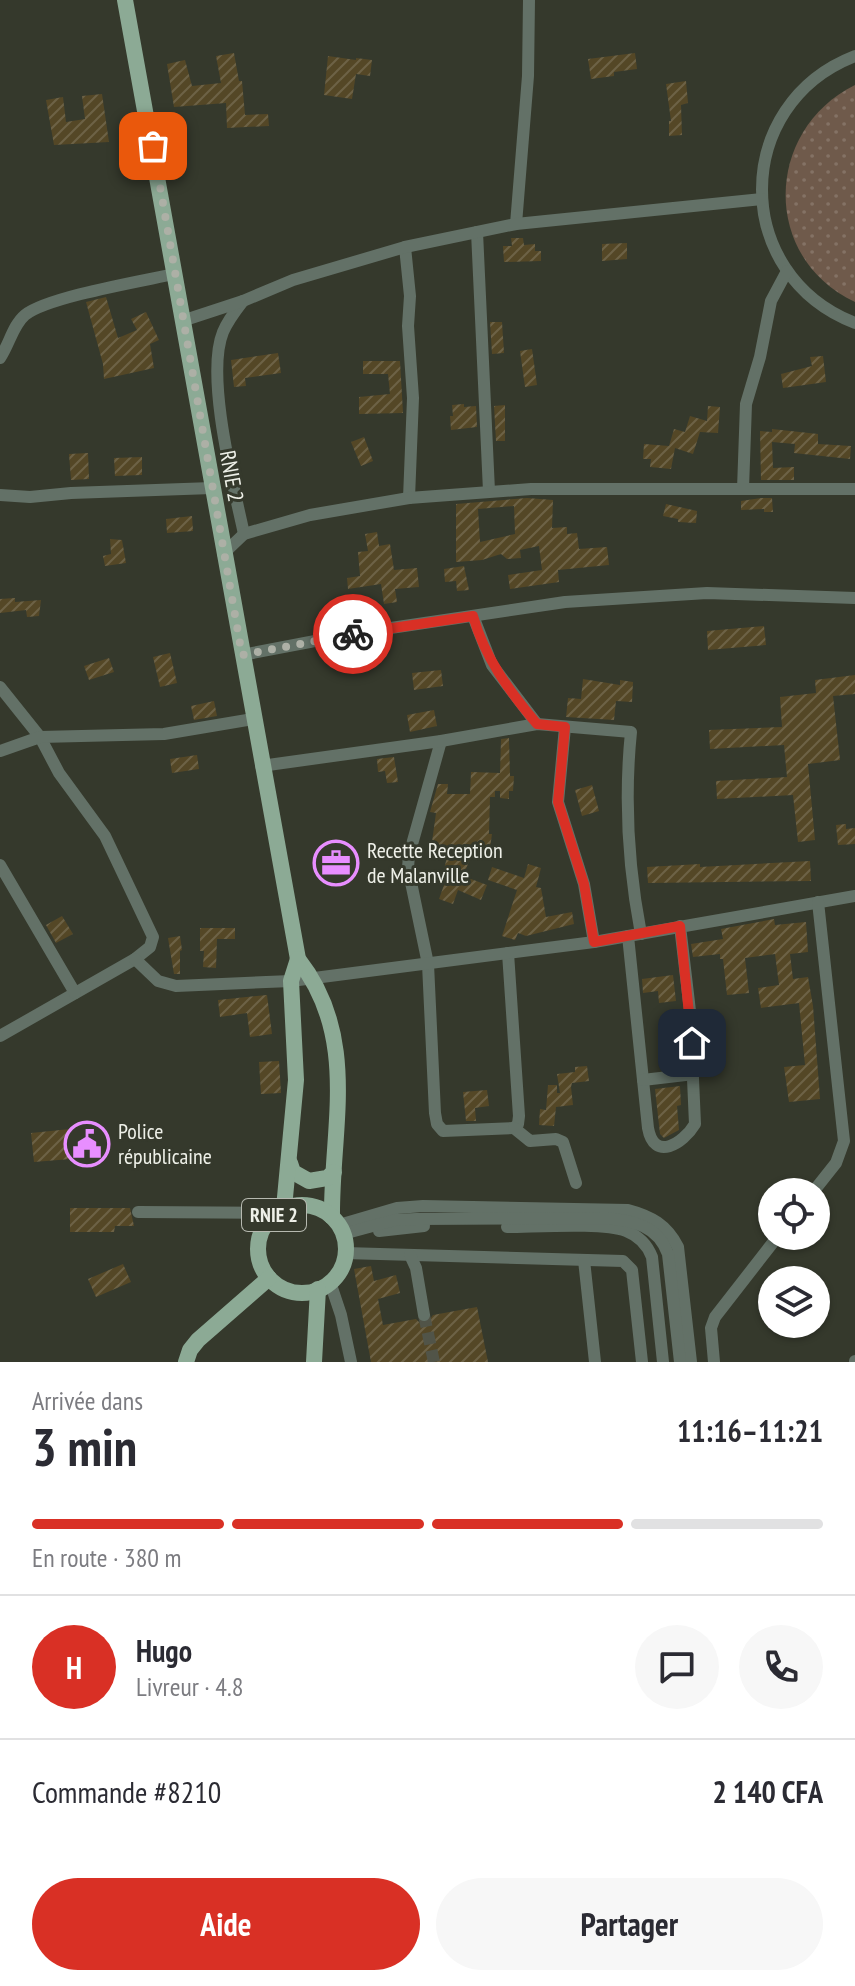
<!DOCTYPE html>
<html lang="fr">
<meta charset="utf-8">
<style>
body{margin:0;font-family:"PT Sans Narrow",sans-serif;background:#f7f7f7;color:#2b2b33;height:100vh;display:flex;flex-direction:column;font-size:30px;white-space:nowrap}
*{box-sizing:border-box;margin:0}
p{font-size:26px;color:#7c7c81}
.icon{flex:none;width:44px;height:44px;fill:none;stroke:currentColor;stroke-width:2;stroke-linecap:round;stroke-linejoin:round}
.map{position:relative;height:1362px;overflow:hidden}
.sheet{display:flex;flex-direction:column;background:#fff;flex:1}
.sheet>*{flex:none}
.fabs{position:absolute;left:758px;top:1178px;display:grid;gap:16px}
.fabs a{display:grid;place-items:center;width:72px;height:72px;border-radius:50%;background:#fff;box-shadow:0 2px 6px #0004;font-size:40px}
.pin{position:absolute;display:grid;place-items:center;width:68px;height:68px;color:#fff;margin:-34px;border-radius:16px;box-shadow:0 4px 12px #0006}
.courier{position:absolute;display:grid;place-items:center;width:80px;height:80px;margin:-40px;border:6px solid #d93025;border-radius:50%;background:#fff;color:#222;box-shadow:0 2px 10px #0007}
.overview em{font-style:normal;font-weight:700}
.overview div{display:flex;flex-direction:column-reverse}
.overview{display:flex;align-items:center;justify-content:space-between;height:136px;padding:0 32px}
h1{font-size:52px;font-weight:700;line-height:60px}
.bar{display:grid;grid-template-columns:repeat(4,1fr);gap:12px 8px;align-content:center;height:96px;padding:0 32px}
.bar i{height:10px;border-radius:6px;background:#e1e1e2}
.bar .on{background:#d93025}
.bar p{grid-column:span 4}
.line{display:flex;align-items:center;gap:20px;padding:0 32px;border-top:2px solid #e1e1e2}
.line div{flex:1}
.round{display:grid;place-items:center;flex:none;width:84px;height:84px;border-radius:42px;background:#f7f7f7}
.action{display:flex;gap:16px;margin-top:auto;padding:16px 32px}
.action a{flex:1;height:92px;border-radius:48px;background:#d93025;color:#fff;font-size:32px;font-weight:700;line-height:92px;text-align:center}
.action a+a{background:#f7f7f7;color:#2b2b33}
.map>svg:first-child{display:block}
.green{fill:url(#green-dots)}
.building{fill:url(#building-hatch);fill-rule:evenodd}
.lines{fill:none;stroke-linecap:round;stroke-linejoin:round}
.minor-tunnel{stroke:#515448;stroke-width:12;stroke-dasharray:12 6;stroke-linecap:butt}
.minor{stroke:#637167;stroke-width:12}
.major{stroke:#8caa95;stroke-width:16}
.done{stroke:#adb0a6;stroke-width:8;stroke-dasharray:0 14.4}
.route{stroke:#d93025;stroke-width:10}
.labels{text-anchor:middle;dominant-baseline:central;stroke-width:6;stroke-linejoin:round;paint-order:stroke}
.shield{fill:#35392c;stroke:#b6b9b0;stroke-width:2}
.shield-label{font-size:20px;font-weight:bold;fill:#eef0e8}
.street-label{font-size:22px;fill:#eef0e8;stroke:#35392c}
.poi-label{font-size:22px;fill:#eef0e8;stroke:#35392c;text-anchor:start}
</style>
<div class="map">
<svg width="855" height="1362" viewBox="0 0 855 1362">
<defs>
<pattern id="green-dots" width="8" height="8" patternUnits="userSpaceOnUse" patternTransform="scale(2)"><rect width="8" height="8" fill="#6f5a4b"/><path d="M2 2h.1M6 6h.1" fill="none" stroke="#847265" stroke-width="1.8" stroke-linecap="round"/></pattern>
<pattern id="building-hatch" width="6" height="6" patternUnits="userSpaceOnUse" patternTransform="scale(2)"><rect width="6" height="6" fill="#544726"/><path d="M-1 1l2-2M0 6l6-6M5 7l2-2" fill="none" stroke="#6d6246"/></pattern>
</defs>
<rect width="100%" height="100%" fill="#35392c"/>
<path class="green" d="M855,85V302C761,258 764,130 855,85Z"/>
<g class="building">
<path d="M234,53L239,81H242L245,115L268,114L269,126L227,128L226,103L174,107L167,64L185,60L192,86L221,83L216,56Z"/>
<path d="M635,53L637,69L614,72V76L591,79L588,59Z"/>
<path d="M328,56L356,60V58L372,60L370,76L356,74L352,99L324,95Z"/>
<path d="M686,81L688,103L681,105L682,135L669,136V121H671L666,84Z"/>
<path d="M102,94L109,142L54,145L46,100L63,97L66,122L85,119L82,96Z"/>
<path d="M511,238H523L524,245L535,244V251H541V261L504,262L503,246H512Z"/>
<path d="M627,243V259L602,261V244Z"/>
<path d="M106,297L118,338L137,330L131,319L146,312L159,340L150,344L154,368L104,379L103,364L86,302Z"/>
<path d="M490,322H502L504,353L492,354Z"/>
<path d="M532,349L537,385L525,387L520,351Z"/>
<path d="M278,353L281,373L245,378L246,386L234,387L231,360Z"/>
<path d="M823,356L826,382L783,388L781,374L812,366L810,357Z"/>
<path d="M363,361H400L403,413L359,414V397L390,394L388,374H363Z"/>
<path d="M464,404V407L476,406L477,427L451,430L450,416H453L452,405Z"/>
<path d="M505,405V441H496L494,406Z"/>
<path d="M708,406L720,407L718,433L700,432L693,454L675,448L671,469L650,467L651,459H643L644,444L669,446L674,429L685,432L690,416L707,421Z"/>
<path d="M772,429L818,434V444L851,446L850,459L794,453L795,444L772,442L773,468L794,467V480H761L760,431L772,432Z"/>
<path d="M364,437L373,461L361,466L351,442Z"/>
<path d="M88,453L89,479L71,480L69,454Z"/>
<path d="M142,457V475L115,476L114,458Z"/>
<path d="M527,498L553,500L552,528L567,527V534L577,533L579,549L607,547L609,565L558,570L559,582L510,589L508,575L542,570L539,546L520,550L521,558L507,559L501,554L482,560L456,562V504ZM514,506L515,534L480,542L478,509Z"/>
<path d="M761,498H772L773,512H764V509L741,510V501Z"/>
<path d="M666,504L697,511L696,523L678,522V519L663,516Z"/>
<path d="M192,516L193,531L167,533L166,519Z"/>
<path d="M377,532L379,546L390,544L394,570L417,568L419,587L395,589L397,602L384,604L381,584L348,589L347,578L360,576L358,552L368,551L365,534Z"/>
<path d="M110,539L122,540L126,563L105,566L103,556L111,554Z"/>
<path d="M464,566L469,590L457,591L456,581L445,582L444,569Z"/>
<path d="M15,598V602L41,600L39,616L27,617L26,610L0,613V599Z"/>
<path d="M764,626L766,645L708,650L707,631Z"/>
<path d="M170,653L177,683L160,687L153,657Z"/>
<path d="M109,658L114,672L89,680L84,666Z"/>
<path d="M441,670L443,686L414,690L412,673Z"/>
<path d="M855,675V694L833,696L840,760L808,764L815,840L798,842L793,795L717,799L716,781L787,777L784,745L710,749L709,730L782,727L780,697L816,693L815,680Z"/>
<path d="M583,679L620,685V680L633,682L632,702L616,701L614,720L566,717L568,698L581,699Z"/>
<path d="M214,701L217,716L194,720L191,706Z"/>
<path d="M434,710L437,726L410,732L407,715Z"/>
<path d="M509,738L510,776H514L513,791H509V799L500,798V791H495V797H490L489,834H492L489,855L473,852L463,876L487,885L481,900L458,890L453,904L439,899L449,871L444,869L447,857L430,856L436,813L430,812L438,784H448L447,794H470L471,772L500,773L501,739Z"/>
<path d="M197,755L199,769L172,773L170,759Z"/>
<path d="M394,757L398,782L387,783L385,771L378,772L377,759Z"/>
<path d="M592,785L599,811L582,816L575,790Z"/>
<path d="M846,824V829L855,828V844L838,845L836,825Z"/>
<path d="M810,861L811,881L648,883L647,867L700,864V867Z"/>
<path d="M528,864L541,868L536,887L541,888L546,917L572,912L574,924L526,936L518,933L515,940L502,936L517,890L488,880L492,867L524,878Z"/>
<path d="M62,916L73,934L56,943L46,925Z"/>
<path d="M774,919L775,925L806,922L808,952L790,954L793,979L808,977L813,1006L820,1099L789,1102L784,1067L805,1065L799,1003L761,1008L758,988L779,985L775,954L745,958L749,993L727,995L723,959H720V954L693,957L691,944L723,939L721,929Z"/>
<path d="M200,928H235V939H217L216,968L203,967L204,951H200Z"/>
<path d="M180,936L182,950L180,951V974H174L168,938Z"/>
<path d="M673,975L676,1001L659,1003L658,991L643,993L642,979Z"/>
<path d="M267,995L272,1034L250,1037L247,1013L220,1017L218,1000Z"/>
<path d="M279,1061L281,1093L261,1094L259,1062Z"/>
<path d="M587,1066L589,1081L572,1083L571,1087L573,1105L556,1107L554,1126L539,1125L540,1109L546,1110L548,1085H557V1093H560L557,1074L575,1072V1067Z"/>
<path d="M680,1086L681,1105L677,1106L679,1130L664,1138L660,1134L655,1089Z"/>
<path d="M487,1090L489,1106L475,1108L476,1121H466L463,1092Z"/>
<path d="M80,1128L83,1158L34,1162L31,1133Z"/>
<path d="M70,1208H130L134,1226H115L114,1232H70Z"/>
<path d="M123,1264L131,1282L96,1297L88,1279Z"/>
<path d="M371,1266L374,1281L396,1275L400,1293L378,1299L383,1325L416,1319L420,1323L426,1324L433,1315L477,1307L488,1362H371L354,1269Z"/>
</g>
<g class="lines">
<path class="minor-tunnel" d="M424,1315L434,1362"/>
<g class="minor">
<path d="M855,56C731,104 731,275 855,323"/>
<path d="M516,224L528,76L529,0"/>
<path d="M477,232L489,491"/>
<path d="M405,247L410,296L408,326L413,398L409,498"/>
<path d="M243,301C236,310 228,320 223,332C205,376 234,487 244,534"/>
<path d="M182,321L243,301L293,280L405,247L516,224L762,199"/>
<path d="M0,358C9,345 13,325 25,315C47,297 142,281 174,274"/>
<path d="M743,489L746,404L760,357L771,301L787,271"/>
<path d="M0,495L30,497L71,493L212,488"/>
<path d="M223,554L244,534L310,515L409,498L531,489H855"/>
<path d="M473,616L492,665L537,724"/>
<path d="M242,655L357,633L565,602L707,593L855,598"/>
<path d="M0,687L40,737L59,773L105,836L153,937L150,947L135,959L0,1036"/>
<path d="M565,727L558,802L584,884L594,942"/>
<path d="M441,741L409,855L408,868L428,964L435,1113L437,1124L443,1131L514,1128"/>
<path d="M0,751L40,737L164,734L253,719"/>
<path d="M261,766L441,741L537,724L631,732C624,801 628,866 641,934"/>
<path d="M0,865L75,993"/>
<path d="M628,936L648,1128C654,1162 683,1144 695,1124L690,1011L680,926"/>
<path d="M508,953L519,1116L518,1124L514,1128"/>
<path d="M135,959L158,981L176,986L291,981L594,942L855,896"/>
<path d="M643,1080L694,1074"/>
<path d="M514,1128L530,1141L556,1139L563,1142L576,1183"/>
<path d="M813,1192L836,1163L844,1141L818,902"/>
<path d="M138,1212L277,1213"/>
<path d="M339,1225L397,1208L423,1206L628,1210C651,1216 667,1225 678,1247L691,1362"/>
<path d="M507,1227C534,1227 604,1222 626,1231C639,1236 647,1244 652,1257L663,1362"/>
<path d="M379,1231L424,1226"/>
<path d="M343,1234L395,1220L416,1219L607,1218C634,1221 658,1226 668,1254L680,1362"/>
<path d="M345,1253L623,1261L632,1270L642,1362"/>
<path d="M410,1255L416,1268L424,1315"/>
<path d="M584,1260L595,1362"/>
<path d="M330,1282L341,1315L351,1362"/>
<path d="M714,1362L711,1328L715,1317L778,1236"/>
<path d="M855,1362V1361"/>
</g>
<g class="major">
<path d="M125,0L298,959C360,1038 331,1128 332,1217"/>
<path d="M290,1163L293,1172L309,1181L327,1178L334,1172"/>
<circle cx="302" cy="1249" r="44"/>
<path d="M284,1208L296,1080L291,981L298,959"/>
<path d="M186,1362L190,1350L198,1340L269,1278"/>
<path d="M314,1362L318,1289"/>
</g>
</g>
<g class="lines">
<path class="done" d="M153,146L242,655L353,634"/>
<path class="route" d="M353,634L473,616C485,658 509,691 537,724L565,727L558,802L584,884L594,942L680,926L692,1043"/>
</g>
<defs>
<g id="office-ring" transform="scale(2.3)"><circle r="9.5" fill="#35392c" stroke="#e88eff" stroke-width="1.5"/><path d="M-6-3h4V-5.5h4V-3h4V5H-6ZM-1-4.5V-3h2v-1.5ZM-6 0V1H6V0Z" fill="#e88eff"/></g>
<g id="civic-ring" transform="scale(2.3)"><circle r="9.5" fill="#35392c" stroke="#e88eff" stroke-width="1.5"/><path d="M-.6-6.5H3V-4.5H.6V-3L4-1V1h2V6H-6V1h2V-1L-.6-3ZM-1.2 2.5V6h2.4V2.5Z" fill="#e88eff"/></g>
</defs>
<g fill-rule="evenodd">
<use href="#office-ring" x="336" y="863"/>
<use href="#civic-ring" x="87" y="1144"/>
</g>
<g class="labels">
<rect class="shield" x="242" y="1199" width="64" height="32" rx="6"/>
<g class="shield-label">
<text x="274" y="1215">RNIE 2</text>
</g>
<g class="street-label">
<text transform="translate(232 476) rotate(80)">RNIE 2</text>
</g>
<g class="poi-label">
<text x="367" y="850">Recette Reception<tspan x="367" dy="25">de Malanville</tspan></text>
<text x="118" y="1131">Police<tspan x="118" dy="25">républicaine</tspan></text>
</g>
</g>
</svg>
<div class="fabs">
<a><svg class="icon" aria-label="locate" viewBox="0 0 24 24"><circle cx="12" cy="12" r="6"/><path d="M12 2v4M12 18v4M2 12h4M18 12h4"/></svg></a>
<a><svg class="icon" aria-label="layers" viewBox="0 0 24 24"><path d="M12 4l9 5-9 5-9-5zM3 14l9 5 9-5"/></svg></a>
</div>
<div class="pin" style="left:153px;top:146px;background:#ea580c"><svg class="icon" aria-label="bag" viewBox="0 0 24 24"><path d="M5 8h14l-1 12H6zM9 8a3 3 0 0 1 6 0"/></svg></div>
<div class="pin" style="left:692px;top:1043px;background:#1f2937"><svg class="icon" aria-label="home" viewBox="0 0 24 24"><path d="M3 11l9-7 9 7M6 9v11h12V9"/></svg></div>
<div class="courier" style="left:353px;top:634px"><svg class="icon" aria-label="bike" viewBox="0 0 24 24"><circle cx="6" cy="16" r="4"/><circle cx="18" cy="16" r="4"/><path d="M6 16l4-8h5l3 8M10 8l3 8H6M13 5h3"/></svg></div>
</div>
<section class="sheet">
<div class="overview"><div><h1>3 min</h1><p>Arrivée dans</p></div><em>11:16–11:21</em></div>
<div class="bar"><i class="on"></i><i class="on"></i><i class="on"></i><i></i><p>En route · 380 m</p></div>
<div class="line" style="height:144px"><b class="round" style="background:#d93025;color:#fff">H</b><div><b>Hugo</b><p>Livreur · 4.8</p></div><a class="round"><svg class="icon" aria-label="chat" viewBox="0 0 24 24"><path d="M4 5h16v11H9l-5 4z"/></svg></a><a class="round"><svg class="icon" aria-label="phone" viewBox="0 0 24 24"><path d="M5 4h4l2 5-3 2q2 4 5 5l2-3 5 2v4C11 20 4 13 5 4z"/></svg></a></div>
<div class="line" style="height:104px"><div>Commande #8210</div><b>2 140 CFA</b></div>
<div class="action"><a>Aide</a><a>Partager</a></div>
</section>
